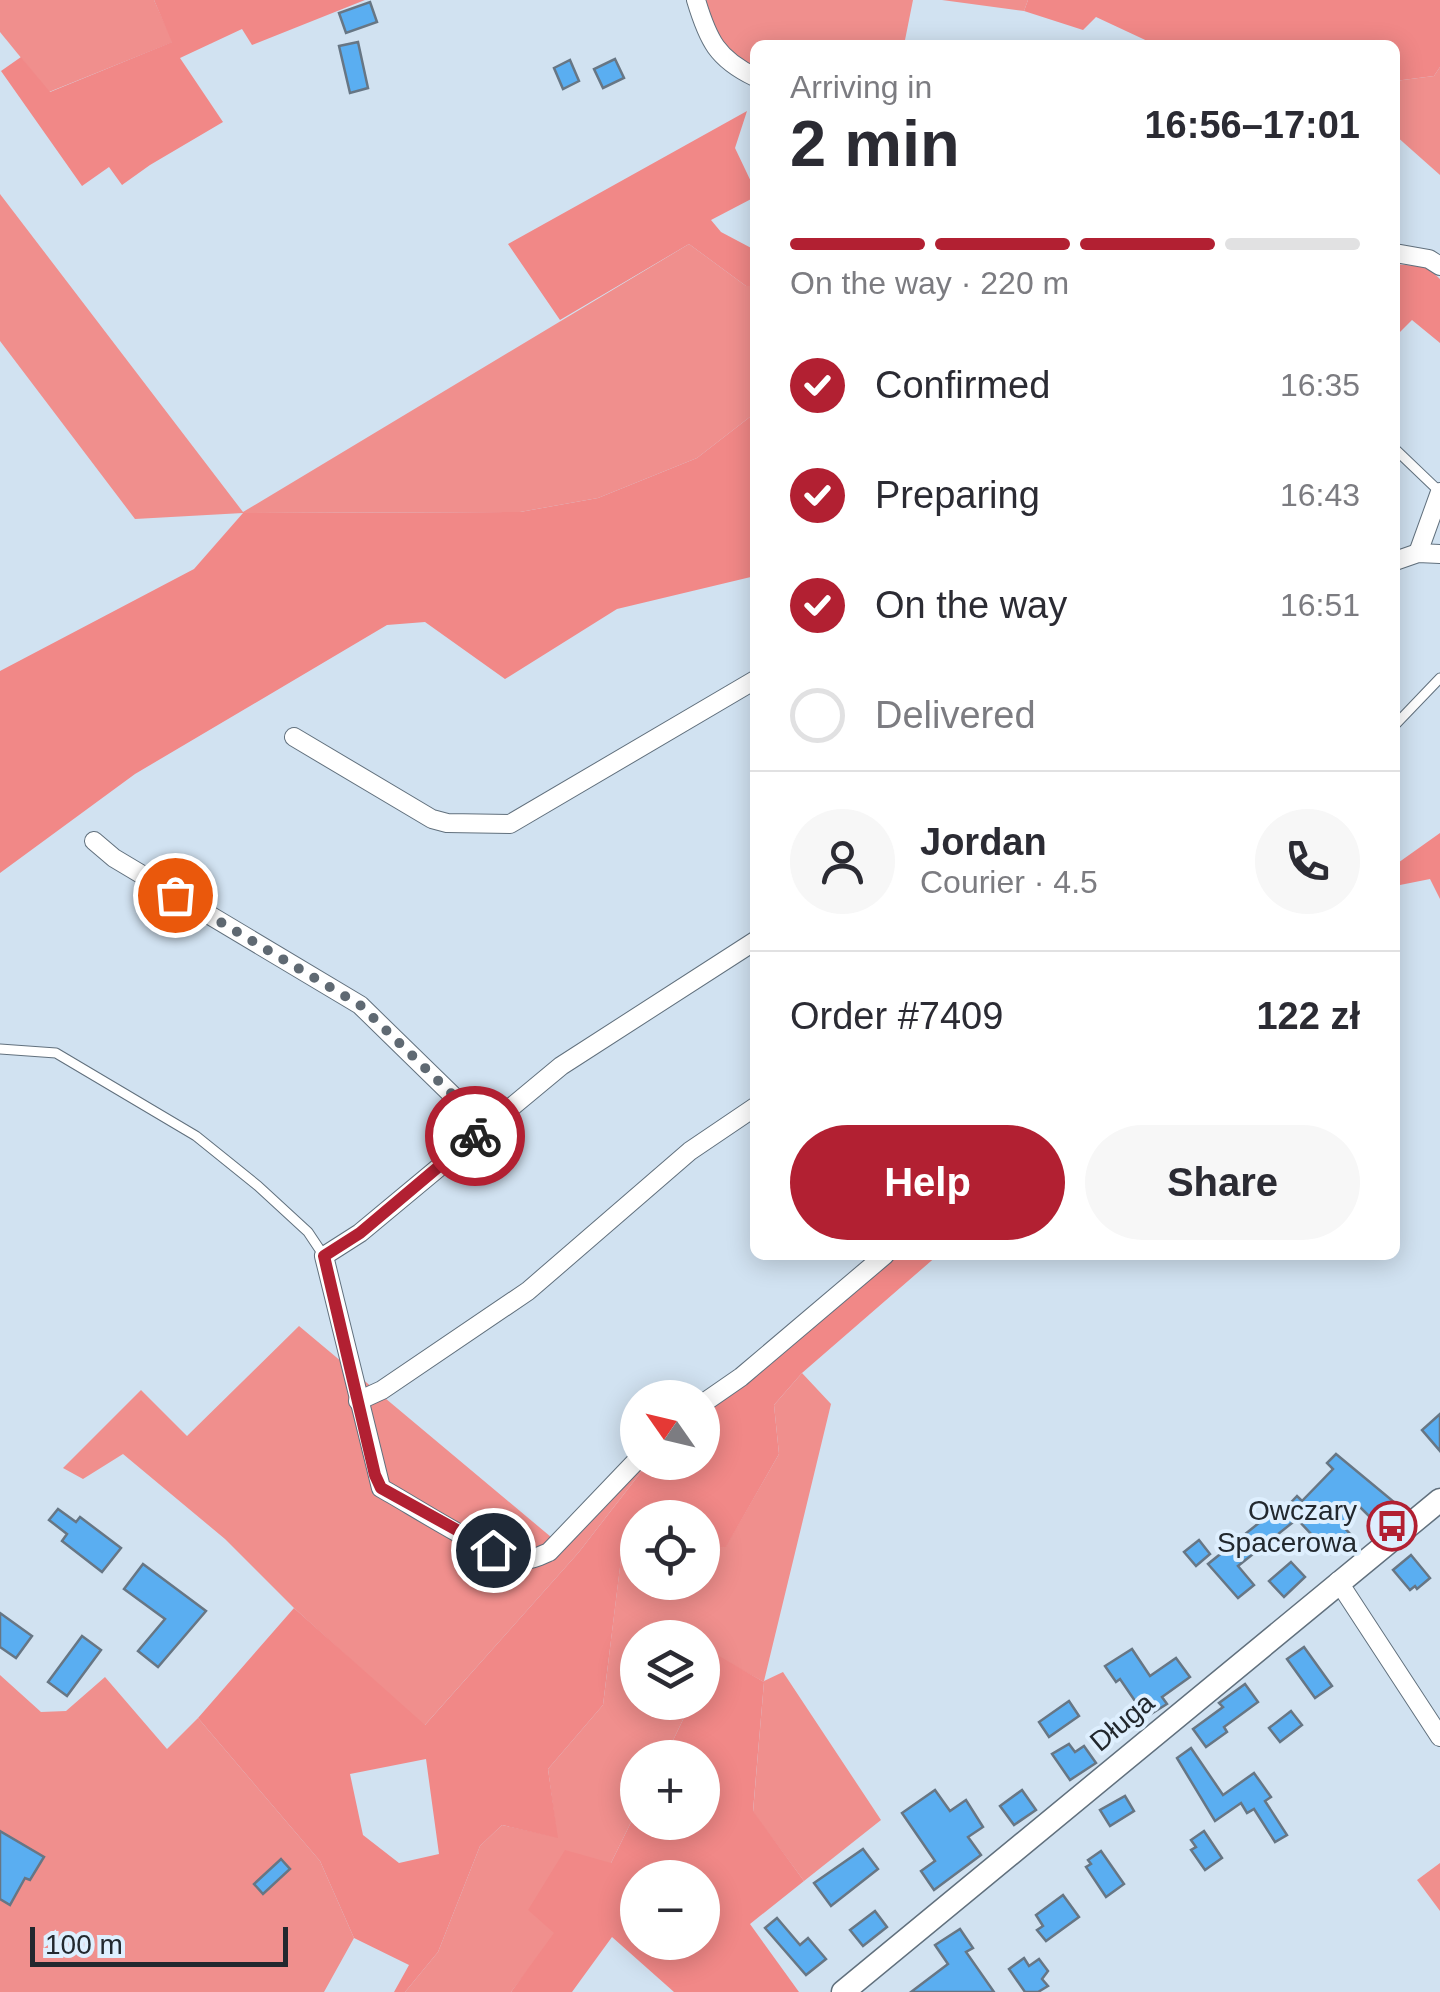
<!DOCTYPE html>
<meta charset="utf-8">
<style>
body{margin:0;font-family:Helvetica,sans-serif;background:#f7f7f7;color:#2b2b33;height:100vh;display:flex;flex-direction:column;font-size:38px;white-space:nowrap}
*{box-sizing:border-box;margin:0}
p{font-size:32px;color:#7c7c81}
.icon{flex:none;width:55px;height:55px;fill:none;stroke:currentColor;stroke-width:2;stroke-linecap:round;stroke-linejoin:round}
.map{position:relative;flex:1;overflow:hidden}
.details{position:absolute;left:750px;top:40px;width:650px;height:1220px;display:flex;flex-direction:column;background:#fff;border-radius:15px;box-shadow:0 5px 25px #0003}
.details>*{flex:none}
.needle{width:65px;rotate:304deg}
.fabs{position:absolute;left:620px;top:1380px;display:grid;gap:20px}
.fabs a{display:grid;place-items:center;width:100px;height:100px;border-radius:50%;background:#fff;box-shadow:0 5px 25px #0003;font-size:50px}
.scale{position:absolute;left:30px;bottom:25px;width:258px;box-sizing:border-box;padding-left:10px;border:5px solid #22282e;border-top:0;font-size:28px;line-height:35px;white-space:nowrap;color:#22282e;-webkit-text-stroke:8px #deeffe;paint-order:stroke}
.pin{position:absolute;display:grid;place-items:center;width:85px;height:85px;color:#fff;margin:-42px;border:5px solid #fff;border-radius:50%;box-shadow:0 2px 10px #0007}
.courier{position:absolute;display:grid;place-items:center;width:100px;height:100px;margin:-50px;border:8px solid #b22032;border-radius:50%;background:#fff;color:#222;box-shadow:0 2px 12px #0007}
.headline em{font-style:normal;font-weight:800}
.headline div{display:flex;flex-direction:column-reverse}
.headline{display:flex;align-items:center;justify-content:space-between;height:170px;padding:0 40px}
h1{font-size:65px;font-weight:800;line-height:75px}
.bar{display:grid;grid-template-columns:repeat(4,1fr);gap:15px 10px;align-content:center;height:120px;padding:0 40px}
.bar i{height:12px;border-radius:8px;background:#e1e1e2}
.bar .on{background:#b22032}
.bar p{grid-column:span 4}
.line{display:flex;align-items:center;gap:25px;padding:0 40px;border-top:2px solid #e1e1e2}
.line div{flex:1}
.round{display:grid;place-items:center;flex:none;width:105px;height:105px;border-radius:52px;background:#f7f7f7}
ol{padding:0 40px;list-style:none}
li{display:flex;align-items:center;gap:30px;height:110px}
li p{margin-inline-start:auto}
li .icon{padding:10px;border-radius:50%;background:#b22032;color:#fff;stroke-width:4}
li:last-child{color:#7c7c81}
li i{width:55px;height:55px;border:5px solid #e1e1e2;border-radius:50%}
.button{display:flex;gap:20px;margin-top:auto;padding:20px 40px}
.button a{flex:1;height:115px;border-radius:60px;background:#b22032;color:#fff;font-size:40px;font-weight:800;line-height:115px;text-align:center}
.button a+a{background:#f7f7f7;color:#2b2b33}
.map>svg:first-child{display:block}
.green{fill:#f08f8d}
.forest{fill:#f18887;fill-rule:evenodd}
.building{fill:#5aaef1;stroke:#677684;stroke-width:2.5}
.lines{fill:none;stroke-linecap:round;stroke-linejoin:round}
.service-casing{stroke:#61707d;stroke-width:11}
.minor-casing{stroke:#61707d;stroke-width:20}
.tertiary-casing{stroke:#61707d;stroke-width:25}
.service{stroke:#fff;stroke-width:9}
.minor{stroke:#fff;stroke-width:18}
.tertiary{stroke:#fff;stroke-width:22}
.done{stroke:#5f6972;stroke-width:10;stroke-dasharray:0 18}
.route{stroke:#b22032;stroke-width:12}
.labels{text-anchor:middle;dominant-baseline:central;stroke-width:8;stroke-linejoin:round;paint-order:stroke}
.poi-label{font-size:28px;fill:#22282e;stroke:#deeffe;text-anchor:end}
.street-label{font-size:28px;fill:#22282e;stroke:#deeffe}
</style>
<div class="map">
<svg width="1440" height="1992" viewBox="0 0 1440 1992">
<rect width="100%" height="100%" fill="#d1e2f1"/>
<g class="green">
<path d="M0,0H154L173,42L49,92L0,32Z"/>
<path d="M706,0H913L904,45H755V65C722,58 715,29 706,0Z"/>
<path d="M942,0H1028L1024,11Z"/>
<path d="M1440,67V175L1395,135V81L1434,76Z"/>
<path d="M0,194L243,512L689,244L746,286H755V413L697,458L598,498L520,512L243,513L135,519L0,341Z"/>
<path d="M299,1326L551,1537L639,1463H648L579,1552L424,1726L294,1608L225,1539L123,1454L83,1479L63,1468L141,1390L187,1436Z"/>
<path d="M802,1373L831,1404L764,1681L783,1672L881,1820L804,1881L753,1812L764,1682L711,1653L703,1675L702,1638H638V1702L691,1703L665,1757L638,1758L637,1810L611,1863L511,1992H405L438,1952L480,1846L502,1825L557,1837L548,1769L603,1705L624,1534L637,1538L638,1582H702L703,1546H726L779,1454L774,1405Z"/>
<path d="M0,1675L41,1712L66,1711L105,1677L167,1749L198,1718L320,1861L354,1938L324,1992H0Z"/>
<path d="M1440,1863V1911L1417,1880Z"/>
</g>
<g class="forest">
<path d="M154,0H365L252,45L242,29L180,58L223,122L150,165L122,185L109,167L82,186L1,71L21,57L50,92L172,42Z"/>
<path d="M1028,0H1440V67L1434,76L1395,81V45H1156L1096,17L1083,30L1024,11Z"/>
<path d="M747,111L735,148L755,190V197L711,220L721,232L755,250V286H746L689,244L560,320L508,244Z"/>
<path d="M1395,264L1427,267L1440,279V343L1412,320L1395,337Z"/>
<path d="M755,413V576L617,609L505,679L425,622L387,625L135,774L0,873V671L194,569L243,513L520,512L598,498L697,458Z"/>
<path d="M1440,833V899L1430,879L1395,886V865Z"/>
<path d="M884,1255H938L802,1373L774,1405L779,1454L726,1547L703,1546L702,1518H638L637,1538L624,1535L603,1705L548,1769L558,1838L502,1825L480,1846L438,1952L405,1992H394L409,1965L354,1938L320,1861L198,1718L294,1608L425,1725L579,1552L648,1463L702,1462L703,1409ZM426,1759L439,1854L399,1863L363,1835L350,1774Z"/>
<path d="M712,1652L764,1682L753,1811L804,1881L750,1924L799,1992H674L612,1937L572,1992H511L554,1933L528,1910L565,1850L611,1863L637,1810L638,1822H702V1758L665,1757L691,1703L702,1702L703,1675ZM638,1878H702V1942H638Z"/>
</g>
<g class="building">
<path d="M370,2L377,22L346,33L339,13Z"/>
<path d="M358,42L368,88L350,93L339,46Z"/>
<path d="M615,59L624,78L603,88L594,69Z"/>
<path d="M570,60L579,81L563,89L554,68Z"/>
<path d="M1440,1414V1451L1422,1430Z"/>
<path d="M1336,1454L1394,1502L1374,1521L1360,1507L1342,1525L1351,1535L1330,1554L1297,1519L1238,1566L1254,1585L1238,1598L1208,1564L1275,1510L1279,1515L1297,1496L1302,1501L1333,1469L1327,1463Z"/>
<path d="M58,1509L76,1522L80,1517L121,1548L102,1572L62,1541L67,1534L49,1520Z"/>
<path d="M1199,1540L1210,1554L1196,1566L1184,1552Z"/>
<path d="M1411,1555L1430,1578L1417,1589L1415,1586L1410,1590L1393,1570Z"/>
<path d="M1291,1562L1305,1577L1284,1597L1269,1581Z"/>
<path d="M143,1564L206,1611L158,1667L138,1651L165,1619L124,1589Z"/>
<path d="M0,1613L32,1636L16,1658L0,1647Z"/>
<path d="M82,1636L101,1650L67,1696L48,1682Z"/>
<path d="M1304,1647L1332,1686L1315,1698L1287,1659Z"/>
<path d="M1132,1649L1150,1676L1176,1658L1190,1677L1162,1697L1167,1704L1146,1717L1120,1679L1116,1682L1105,1666Z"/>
<path d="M1245,1684L1258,1702L1224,1727L1227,1732L1206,1747L1193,1729L1223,1707L1219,1703Z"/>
<path d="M1069,1701L1079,1716L1049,1737L1039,1722Z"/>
<path d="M1291,1711L1302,1725L1280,1742L1269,1728Z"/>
<path d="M1069,1744L1075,1752L1084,1746L1096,1763L1070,1780L1052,1754Z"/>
<path d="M1191,1748L1223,1795L1254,1773L1271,1797L1265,1801L1287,1835L1275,1842L1254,1809L1247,1813L1241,1803L1215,1821L1177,1758Z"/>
<path d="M935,1790L950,1811L966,1800L983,1827L968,1837L981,1855L934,1890L921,1871L935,1861L902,1813Z"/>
<path d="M1022,1790L1036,1810L1014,1825L1000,1806Z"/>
<path d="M1125,1796L1134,1811L1110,1826L1100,1810Z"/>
<path d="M0,1831L44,1857L30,1880L25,1878L10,1905L0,1899Z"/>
<path d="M1204,1831L1222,1858L1205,1870L1191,1850L1196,1847L1191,1840Z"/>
<path d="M863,1849L878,1869L831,1906L814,1883Z"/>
<path d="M1101,1851L1124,1884L1106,1897L1086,1867L1091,1864L1088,1860Z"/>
<path d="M281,1859L290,1869L263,1894L254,1884Z"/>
<path d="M1063,1895L1079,1917L1046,1941L1037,1930L1043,1926L1036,1915Z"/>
<path d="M875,1911L887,1927L863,1946L850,1930Z"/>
<path d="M777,1918L800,1945L808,1938L826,1959L806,1975L765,1928Z"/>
<path d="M960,1929L973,1948L966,1952L994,1992H911L948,1964L935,1945Z"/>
<path d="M1024,1958L1029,1966L1039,1959L1048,1971L1042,1979L1048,1986L1038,1992H1025L1009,1969Z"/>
</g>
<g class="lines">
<g class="service-casing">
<g id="service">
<path d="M1395,449L1440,492"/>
<path d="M1395,725L1440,678"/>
<path d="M0,1049L56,1053L196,1136L258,1186L308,1232L324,1256"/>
</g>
</g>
<g class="minor-casing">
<g id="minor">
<path d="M696,0C708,40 717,59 755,77"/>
<path d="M1395,253L1429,259L1440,266"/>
<path d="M1418,553L1440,492"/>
<path d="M1395,561L1418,553L1440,554"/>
<path d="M294,737L432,819L447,823L510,824L755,680"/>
<path d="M94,841L114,858L360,1005L485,1127"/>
<path d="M358,1401L382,1390L528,1291L690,1151L755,1107"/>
<path d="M702,1404L741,1377L885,1255"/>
<path d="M638,1459L549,1552C538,1557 530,1561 518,1559C488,1555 412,1505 381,1488L324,1256L360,1233L561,1066L755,941"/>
<path d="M1338,1581L1440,1737"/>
</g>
</g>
<g class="tertiary-casing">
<path id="tertiary" d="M843,1992L1440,1500"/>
</g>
<use href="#service" class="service"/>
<use href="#minor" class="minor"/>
<use href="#tertiary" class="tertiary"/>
</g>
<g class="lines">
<path class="done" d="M175,895L360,1005L486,1127L475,1136"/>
<path class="route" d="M475,1136L360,1233L324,1256L375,1475L381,1488L493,1550"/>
</g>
<defs>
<g id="bus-ring" transform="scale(2.5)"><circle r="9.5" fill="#deeffe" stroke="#b22032" stroke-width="1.5"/><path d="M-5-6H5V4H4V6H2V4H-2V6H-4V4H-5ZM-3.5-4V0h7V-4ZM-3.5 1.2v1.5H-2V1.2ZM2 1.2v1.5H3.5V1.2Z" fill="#b22032"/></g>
</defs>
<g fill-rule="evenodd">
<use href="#bus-ring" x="1392" y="1526"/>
</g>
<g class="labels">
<g class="poi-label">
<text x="1357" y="1510">Owczary<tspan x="1357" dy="32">Spacerowa</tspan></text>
</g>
<g class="street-label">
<text transform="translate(1122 1722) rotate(-40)">Długa</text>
</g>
</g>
</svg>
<div class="fabs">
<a><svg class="needle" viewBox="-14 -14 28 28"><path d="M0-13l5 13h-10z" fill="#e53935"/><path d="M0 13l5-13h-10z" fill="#7c7c81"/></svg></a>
<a><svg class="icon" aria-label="locate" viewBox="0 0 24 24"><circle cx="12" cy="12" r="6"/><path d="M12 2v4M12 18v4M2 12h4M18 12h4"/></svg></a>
<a><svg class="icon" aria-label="layers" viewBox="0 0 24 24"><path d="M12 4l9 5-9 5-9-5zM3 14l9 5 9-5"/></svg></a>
<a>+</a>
<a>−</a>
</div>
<div class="scale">100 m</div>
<div class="pin" style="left:175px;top:895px;background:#ea580c"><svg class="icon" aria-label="bag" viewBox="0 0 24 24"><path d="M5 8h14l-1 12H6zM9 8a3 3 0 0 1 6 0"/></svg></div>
<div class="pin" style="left:493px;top:1550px;background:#1f2937"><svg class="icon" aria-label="home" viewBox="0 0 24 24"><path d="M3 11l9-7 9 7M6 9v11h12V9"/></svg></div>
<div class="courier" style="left:475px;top:1136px"><svg class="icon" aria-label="bike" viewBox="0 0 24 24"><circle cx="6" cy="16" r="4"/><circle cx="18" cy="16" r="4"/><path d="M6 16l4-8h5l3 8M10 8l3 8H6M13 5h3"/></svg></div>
<section class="details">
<div class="headline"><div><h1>2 min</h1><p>Arriving in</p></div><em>16:56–17:01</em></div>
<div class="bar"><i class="on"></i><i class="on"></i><i class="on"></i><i></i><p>On the way · 220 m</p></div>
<ol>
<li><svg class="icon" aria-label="check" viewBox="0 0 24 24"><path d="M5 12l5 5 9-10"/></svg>Confirmed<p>16:35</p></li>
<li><svg class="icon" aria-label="check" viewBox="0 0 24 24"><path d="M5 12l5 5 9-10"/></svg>Preparing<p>16:43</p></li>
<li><svg class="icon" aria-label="check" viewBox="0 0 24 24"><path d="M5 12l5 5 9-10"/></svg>On the way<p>16:51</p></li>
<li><i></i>Delivered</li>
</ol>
<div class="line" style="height:180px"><a class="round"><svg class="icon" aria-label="person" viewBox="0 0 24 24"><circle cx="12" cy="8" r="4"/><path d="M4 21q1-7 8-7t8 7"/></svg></a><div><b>Jordan</b><p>Courier · 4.5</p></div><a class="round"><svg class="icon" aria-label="phone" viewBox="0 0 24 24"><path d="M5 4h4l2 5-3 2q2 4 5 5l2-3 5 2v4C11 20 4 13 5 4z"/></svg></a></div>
<div class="line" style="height:130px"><div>Order #7409</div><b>122 zł</b></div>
<div class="button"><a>Help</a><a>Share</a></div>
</section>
</div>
